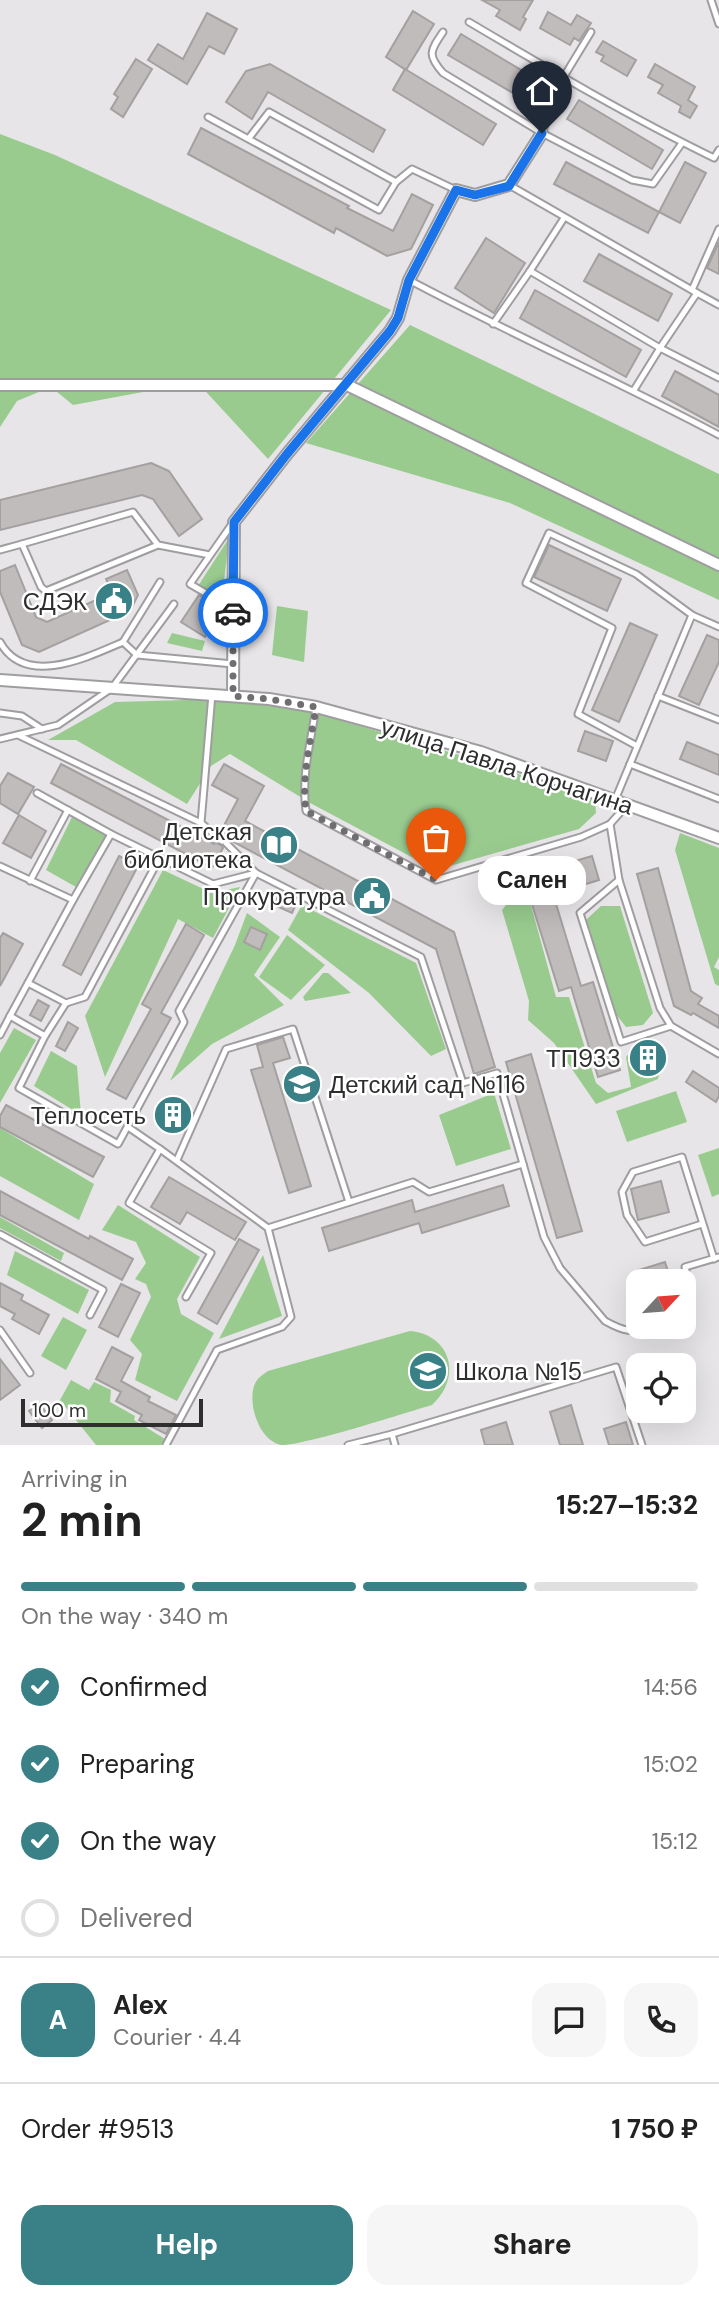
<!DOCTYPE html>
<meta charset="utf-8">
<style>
body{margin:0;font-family:"DM Sans",sans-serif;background:#f6f6f6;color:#222;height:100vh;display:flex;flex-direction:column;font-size:26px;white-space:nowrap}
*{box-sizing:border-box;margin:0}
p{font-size:23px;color:#767676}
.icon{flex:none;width:38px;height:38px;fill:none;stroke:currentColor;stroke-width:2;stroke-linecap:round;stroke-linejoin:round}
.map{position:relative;height:1445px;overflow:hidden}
.drawer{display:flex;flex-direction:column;background:#fff;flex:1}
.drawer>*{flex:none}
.needle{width:46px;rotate:64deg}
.buttons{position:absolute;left:626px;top:1269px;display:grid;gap:14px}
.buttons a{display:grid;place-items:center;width:70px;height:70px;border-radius:14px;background:#fff;box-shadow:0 7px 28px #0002;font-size:35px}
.scale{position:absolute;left:21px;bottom:18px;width:182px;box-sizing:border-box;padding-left:7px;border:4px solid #2f2e2f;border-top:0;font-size:19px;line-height:24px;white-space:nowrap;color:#2f2e2f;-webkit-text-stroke:5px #fff;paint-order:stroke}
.pin{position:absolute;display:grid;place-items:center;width:60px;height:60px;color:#fff;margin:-72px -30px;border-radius:50% 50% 50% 0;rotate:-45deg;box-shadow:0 0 7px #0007}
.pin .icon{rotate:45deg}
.courier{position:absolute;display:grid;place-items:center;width:70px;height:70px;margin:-35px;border:5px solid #1a73e8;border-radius:50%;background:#fff;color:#222;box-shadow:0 2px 9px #0007}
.bubble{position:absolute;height:49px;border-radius:21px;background:#fff;box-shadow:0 7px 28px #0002;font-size:23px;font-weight:700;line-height:49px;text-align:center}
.summary em{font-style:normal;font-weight:700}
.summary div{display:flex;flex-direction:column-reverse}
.summary{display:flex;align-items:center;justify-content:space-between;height:119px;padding:0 21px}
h1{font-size:46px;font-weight:700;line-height:52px}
.bar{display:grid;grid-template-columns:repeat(4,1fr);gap:10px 7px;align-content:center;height:84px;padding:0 21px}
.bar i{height:9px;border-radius:5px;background:#e0e0e0}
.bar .current{background:#398186}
.bar p{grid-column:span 4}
.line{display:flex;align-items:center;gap:18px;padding:0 21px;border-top:2px solid #e0e0e0}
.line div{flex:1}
.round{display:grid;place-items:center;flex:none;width:74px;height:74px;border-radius:21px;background:#f6f6f6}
ol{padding:0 21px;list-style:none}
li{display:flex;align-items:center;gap:21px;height:77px}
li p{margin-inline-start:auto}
li .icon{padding:7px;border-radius:50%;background:#398186;color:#fff;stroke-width:4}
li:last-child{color:#767676}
li i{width:38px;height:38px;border:4px solid #e0e0e0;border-radius:50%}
.button{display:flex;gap:14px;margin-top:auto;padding:14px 21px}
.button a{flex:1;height:80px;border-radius:21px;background:#398186;color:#fff;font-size:28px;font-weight:700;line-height:80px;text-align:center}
.button a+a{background:#f6f6f6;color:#222}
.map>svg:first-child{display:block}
.green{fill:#99cb8f}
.building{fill:#c1bcbc;stroke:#a4a0a0;stroke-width:2}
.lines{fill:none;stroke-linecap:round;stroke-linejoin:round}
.lane-casing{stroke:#9f9da0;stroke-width:9}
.street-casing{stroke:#9f9da0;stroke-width:14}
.lane{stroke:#fff;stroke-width:5}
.street{stroke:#fff;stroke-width:10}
.done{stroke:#6f6e70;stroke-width:7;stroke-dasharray:0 12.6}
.route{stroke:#1a73e8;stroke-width:9}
.labels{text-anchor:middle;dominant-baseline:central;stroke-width:5;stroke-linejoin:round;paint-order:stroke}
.poi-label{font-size:24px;fill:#2f2e2f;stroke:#fff;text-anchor:end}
.street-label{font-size:24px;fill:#2f2e2f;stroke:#fff}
</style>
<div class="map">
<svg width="719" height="1445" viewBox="0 0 719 1445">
<rect width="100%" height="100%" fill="#e7e5e8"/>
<g class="green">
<path d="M0,134L55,155L391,310L268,459L197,382L73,405L51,387L17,401L0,427Z"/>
<path d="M410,325L719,474V600L510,503L306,443Z"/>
<path d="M229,538L222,599L198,586Z"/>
<path d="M277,606L308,611L304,662L272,655Z"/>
<path d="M172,633L205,641L202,651L167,643Z"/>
<path d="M222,699L301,709L480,761L595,800L596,813L579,829L436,870L312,804L230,754L211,766L187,804L76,740H48L115,702Z"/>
<path d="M72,817L106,836L76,887L46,870Z"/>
<path d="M680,833L719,848V957L714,967L719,970V986L715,984L675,850Z"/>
<path d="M163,870L212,893L240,887L213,938L178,919L105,1077L85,1016Z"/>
<path d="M530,875L538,893L529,898L556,997H569L596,1083L608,1093L631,1087L626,1057L634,1048L643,1069L661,1066L658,1079L596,1104L554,1043L528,1020L529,1001L502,910Z"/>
<path d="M302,905L416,963L446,1049L431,1056L369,993L288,930Z"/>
<path d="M601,906H620L653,1013L643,1025L626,1027L615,1013L586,920Z"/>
<path d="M247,913L280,937L254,975L284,1005L212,1044L170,1081L235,945Z"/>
<path d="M287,935L325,965L291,1000L259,977Z"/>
<path d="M323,973H328L351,993L305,1001L303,997Z"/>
<path d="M14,1028L36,1040L0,1103V1053Z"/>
<path d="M51,1051L77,1066L81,1115L34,1086Z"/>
<path d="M676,1091L687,1122L627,1142L616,1111Z"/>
<path d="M494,1093L511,1149L456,1166L439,1115Z"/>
<path d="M0,1128L94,1184L79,1220L0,1176Z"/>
<path d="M719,1148V1194L712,1197L698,1155Z"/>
<path d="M118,1205L200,1257L177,1299L181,1314L214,1333L177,1401L135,1380L142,1354L130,1340L151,1297L146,1284L135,1279L146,1263L136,1242L102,1230Z"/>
<path d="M0,1217L64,1253L61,1261L0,1228Z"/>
<path d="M15,1251L89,1290L78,1314L7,1275Z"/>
<path d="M263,1255L282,1316L219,1339Z"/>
<path d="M63,1317L87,1330L66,1370L41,1356Z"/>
<path d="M410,1331C452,1335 462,1378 432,1405C401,1414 307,1445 281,1445C259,1440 248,1405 254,1386C257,1378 262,1375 268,1371Z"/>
<path d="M71,1380L89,1390L94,1382L111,1390L110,1402L135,1416L134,1420L165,1439L161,1445H96L60,1400Z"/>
</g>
<g class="building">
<path d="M482,0H533L523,17L526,19L520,30L496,16L500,10Z"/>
<path d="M413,11L434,24L406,70L386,57Z"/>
<path d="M548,12L571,25L577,15L591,23L579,41L574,38L570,45L540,28Z"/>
<path d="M207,13L237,29L224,54L209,46L187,84L148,60L158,44L183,59Z"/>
<path d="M461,34L553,89L542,110L448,55Z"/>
<path d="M603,41L636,60L627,76L601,61L604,56L596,52Z"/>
<path d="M136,59L152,69L123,117L111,109L118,97L114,94Z"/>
<path d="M270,64L385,130L373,152L268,92L252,119L226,102L246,71Z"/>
<path d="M655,64L695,87L688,100L697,106L690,118L679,112L681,106L658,93L663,85L648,77Z"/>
<path d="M405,69L496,124L483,145L393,90Z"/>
<path d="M579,100L663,150L652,169L567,119Z"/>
<path d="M201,128L349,206L347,208L393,231L412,194L433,205L411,249L387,256L336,228L334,233L188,154Z"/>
<path d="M566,162L659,212L648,233L554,184Z"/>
<path d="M685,162L706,173L680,223L659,212Z"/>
<path d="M486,238L525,263L494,313L455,288Z"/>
<path d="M719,242V274L707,268Z"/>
<path d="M599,254L672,294L658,321L584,281Z"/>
<path d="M535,290L641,350L626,377L520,318Z"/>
<path d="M675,371L719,395V427L662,396Z"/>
<path d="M151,463L169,471L202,519L179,536L153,499L142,495L0,530V500Z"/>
<path d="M549,545L621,579L607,611L534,577Z"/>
<path d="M15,565L36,617L47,622L105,596L110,587L106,579L127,570L138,595L130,611L39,652L22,645L0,592V571Z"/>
<path d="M199,595L223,609L205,637L181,622Z"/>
<path d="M630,623L657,635L619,722L592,710Z"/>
<path d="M707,635L719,640V662L699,705L679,696Z"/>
<path d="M585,731L613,741L606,761L578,751Z"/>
<path d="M687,742L719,755V775L680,759Z"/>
<path d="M61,764L214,844L215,842L222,846L223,848L212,868L51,783Z"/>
<path d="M224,764L264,786L245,821L454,932L495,1067L474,1074L436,949L226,838L220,833L238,799L212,785Z"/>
<path d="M8,773L34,787L18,814L0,803V786Z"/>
<path d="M19,815L46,831L31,858L3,843Z"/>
<path d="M119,856L138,866L81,975L63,965Z"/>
<path d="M592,856L599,880L553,894L581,986L593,982L620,1070L598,1077L571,987L559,991L531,901L542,897L535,873Z"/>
<path d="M658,868L691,991L702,998L698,1004L719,1016V1028L693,1013L691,1015L674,1006L637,874Z"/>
<path d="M279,894L297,902L292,913L274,905Z"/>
<path d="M186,924L204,935L161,1013L171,1018L126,1099L107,1089L151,1009L142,1004Z"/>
<path d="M251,927L267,934L260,950L244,942Z"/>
<path d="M3,933L23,944L0,986V938Z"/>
<path d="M38,1000L49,1006L41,1021L30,1015Z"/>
<path d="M68,1022L78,1028L65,1051L56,1046Z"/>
<path d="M283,1037L290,1058L273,1063L311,1186L289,1193L251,1070L263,1067L257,1045Z"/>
<path d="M650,1048L656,1064L645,1068L640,1052Z"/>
<path d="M531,1054L582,1231L557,1238L506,1062Z"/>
<path d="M693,1071L719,1088V1096L716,1102L686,1082Z"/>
<path d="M167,1101L188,1113L179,1129L158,1117Z"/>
<path d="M6,1105L104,1157L93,1177L0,1127V1116Z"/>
<path d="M169,1177L246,1222L235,1240L187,1212L180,1224L151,1207Z"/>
<path d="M661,1181L669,1212L638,1220L631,1189Z"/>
<path d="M503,1185L509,1206L422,1233L419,1223L329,1251L322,1228L412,1200L415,1212Z"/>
<path d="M0,1191L89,1239L90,1236L133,1259L122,1280L0,1215Z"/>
<path d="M239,1239L259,1250L217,1324L198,1313Z"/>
<path d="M665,1262L671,1281H639L636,1271Z"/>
<path d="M0,1283L23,1295L21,1300L49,1315L39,1334L12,1319L15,1314L0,1306Z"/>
<path d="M121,1284L140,1293L118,1337L99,1327Z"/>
<path d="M112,1347L133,1358L121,1381L150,1397L148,1401L176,1415L166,1434L139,1420L142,1415L116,1401L121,1392L96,1379Z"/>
<path d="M0,1359L20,1385L0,1400Z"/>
<path d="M39,1403L52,1420L42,1428L29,1411Z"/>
<path d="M571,1405L583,1445H560L550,1412Z"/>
<path d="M506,1422L513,1445H485L481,1430Z"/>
<path d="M626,1422L633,1445H609L604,1429Z"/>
</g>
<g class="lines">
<g class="lane-casing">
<g id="lane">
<path d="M711,0L719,24"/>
<path d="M469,22C550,70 630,117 714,158L719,150"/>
<path d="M443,32C430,51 427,55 443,73L542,133L632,180L653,184L682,143"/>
<path d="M208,117L379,210L396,182L412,169L456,190"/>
<path d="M542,133L563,78L591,32"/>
<path d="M249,138L269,112L396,182"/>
<path d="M509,185L697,293"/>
<path d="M530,271L660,348L697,293L719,305"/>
<path d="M409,280C511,334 617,381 719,435"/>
<path d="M692,290L719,229"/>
<path d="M493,324L530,271L564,218"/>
<path d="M634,390L660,348L719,378"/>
<path d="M232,524L190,584L233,609"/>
<path d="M158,545L133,512L22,544L41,587L46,591L158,545L210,555"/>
<path d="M0,550L22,544"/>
<path d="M160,582L123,642L137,655L233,664"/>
<path d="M692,615L719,627"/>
<path d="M0,642C25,688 88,657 123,642"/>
<path d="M658,696L719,720"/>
<path d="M316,707C311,742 301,775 306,811L436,880L581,837L610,824L627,805"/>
<path d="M0,713L22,716L42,729"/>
<path d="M18,735L201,823L222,841"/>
<path d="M0,739L58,725L112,688L174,604"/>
<path d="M630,764L719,799"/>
<path d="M37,793L111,834"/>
<path d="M615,800L692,615L636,574L549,533L526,583L612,628L578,714L637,746"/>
<path d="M201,823L212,694"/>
<path d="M610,824L619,880L660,1008L671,1026L719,1054"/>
<path d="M0,866L73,900L111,834L213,884L256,873L421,957L463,1083L497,1073L544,1237L560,1268L605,1321C623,1331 633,1334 652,1326"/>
<path d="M619,880L580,913L621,1042L671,1026"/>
<path d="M30,881L68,810"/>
<path d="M28,983L66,1003L45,1036"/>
<path d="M66,1003L85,997L159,859"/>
<path d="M10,1016L73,900"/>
<path d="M0,1035L10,1016L45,1036L19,1088L118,1144L184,1022L179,1011L256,873L226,843"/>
<path d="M128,1127L160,1149"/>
<path d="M177,1160L226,1049L293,1029L349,1202"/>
<path d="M702,1224L645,1242L627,1215L622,1192L633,1172L682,1157L714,1259"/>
<path d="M268,1228L413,1182L429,1192L523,1164"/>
<path d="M0,1234L103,1290L90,1315"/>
<path d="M684,1305L690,1286L685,1267L719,1257"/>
<path d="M0,1330L30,1373"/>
<path d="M392,1434L395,1445"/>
<path d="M166,1445L217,1350L282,1327L291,1317L268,1228L160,1149L129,1203L211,1253L186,1297"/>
<path d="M348,1445L392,1434L616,1367L642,1445"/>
</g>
</g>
<g class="street-casing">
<g id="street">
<path d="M0,385H347L719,565"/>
<path d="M0,680L269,699L316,707L481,752L719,838"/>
<path d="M233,696L234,522L287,454L390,331L398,318L409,280L456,190L475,195L509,185L542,133"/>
</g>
</g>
<use href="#lane" class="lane"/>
<use href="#street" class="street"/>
</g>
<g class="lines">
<path class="done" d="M233,613V696L269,699L316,707C311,742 301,775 306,811L436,880"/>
<path class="route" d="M233,613L234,522L287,454L390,331L398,318L409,280L456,190L475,195L509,186L542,133"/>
</g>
<defs>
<g id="civic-disc" transform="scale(2.0125)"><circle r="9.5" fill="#398186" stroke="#fff"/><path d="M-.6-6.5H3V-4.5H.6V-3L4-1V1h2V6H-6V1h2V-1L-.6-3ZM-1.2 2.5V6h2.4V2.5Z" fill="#fff"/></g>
<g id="library-disc" transform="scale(2.0125)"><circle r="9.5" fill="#398186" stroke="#fff"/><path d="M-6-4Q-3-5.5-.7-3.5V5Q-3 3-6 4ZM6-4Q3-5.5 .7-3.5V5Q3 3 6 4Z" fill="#fff"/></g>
<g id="building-disc" transform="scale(2.0125)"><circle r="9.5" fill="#398186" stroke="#fff"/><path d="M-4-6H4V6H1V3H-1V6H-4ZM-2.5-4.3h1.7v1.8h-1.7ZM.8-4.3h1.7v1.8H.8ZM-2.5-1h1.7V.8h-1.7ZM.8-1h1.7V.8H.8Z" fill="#fff"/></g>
<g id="school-disc" transform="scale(2.0125)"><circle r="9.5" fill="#398186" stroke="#fff"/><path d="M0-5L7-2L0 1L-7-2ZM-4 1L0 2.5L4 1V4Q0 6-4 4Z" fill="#fff"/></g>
</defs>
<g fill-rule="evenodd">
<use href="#civic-disc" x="114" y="601"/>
<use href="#library-disc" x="279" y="845"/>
<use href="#civic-disc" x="372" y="896"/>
<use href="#building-disc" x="648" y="1058"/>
<use href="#school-disc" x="302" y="1084"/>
<use href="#building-disc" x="173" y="1115"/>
<use href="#school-disc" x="428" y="1371"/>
</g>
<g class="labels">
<g class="poi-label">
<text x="87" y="601">СДЭК</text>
<text x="252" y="831">Детская<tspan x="252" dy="28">библиотека</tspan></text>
<text x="345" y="896">Прокуратура</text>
<text x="621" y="1058">ТП933</text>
<text x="329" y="1084" text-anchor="start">Детский сад №116</text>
<text x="146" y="1115">Теплосеть</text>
<text x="455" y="1371" text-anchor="start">Школа №15</text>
</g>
<g class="street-label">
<text transform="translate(507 766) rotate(18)">улица Павла Корчагина</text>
</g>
</g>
</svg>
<div class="buttons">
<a><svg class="needle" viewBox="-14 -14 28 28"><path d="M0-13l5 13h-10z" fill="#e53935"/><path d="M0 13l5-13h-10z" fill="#767676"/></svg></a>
<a><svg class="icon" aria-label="locate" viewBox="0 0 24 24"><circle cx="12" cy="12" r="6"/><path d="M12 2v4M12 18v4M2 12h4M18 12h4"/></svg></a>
</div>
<div class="scale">100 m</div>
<div class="pin" style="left:436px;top:880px;background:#ea580c"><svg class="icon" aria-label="bag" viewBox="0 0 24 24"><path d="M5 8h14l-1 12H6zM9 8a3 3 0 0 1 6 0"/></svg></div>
<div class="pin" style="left:542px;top:133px;background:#1f2937"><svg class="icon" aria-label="home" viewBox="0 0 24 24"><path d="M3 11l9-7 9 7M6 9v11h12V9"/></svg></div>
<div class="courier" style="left:233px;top:613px"><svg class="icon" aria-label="car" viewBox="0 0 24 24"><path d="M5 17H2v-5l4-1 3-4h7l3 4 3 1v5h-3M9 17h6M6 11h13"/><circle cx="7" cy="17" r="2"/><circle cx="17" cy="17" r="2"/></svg></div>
<div class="bubble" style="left:478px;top:856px;width:108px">Сален</div>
</div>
<section class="drawer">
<div class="summary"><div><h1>2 min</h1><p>Arriving in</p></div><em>15:27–15:32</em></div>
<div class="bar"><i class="current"></i><i class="current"></i><i class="current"></i><i></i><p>On the way · 340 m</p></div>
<ol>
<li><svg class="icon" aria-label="check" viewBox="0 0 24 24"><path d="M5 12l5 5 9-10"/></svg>Confirmed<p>14:56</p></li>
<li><svg class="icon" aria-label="check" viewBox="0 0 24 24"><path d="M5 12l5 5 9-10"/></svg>Preparing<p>15:02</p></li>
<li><svg class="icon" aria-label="check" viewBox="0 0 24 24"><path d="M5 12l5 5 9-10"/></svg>On the way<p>15:12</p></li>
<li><i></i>Delivered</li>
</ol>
<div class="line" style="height:126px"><b class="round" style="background:#398186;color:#fff">A</b><div><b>Alex</b><p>Courier · 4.4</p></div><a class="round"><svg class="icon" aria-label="chat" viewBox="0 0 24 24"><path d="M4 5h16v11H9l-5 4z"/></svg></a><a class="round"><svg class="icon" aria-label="phone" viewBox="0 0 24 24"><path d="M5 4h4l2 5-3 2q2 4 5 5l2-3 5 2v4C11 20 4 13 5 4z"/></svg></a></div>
<div class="line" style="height:91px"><div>Order #9513</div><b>1 750 ₽</b></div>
<div class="button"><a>Help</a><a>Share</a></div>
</section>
